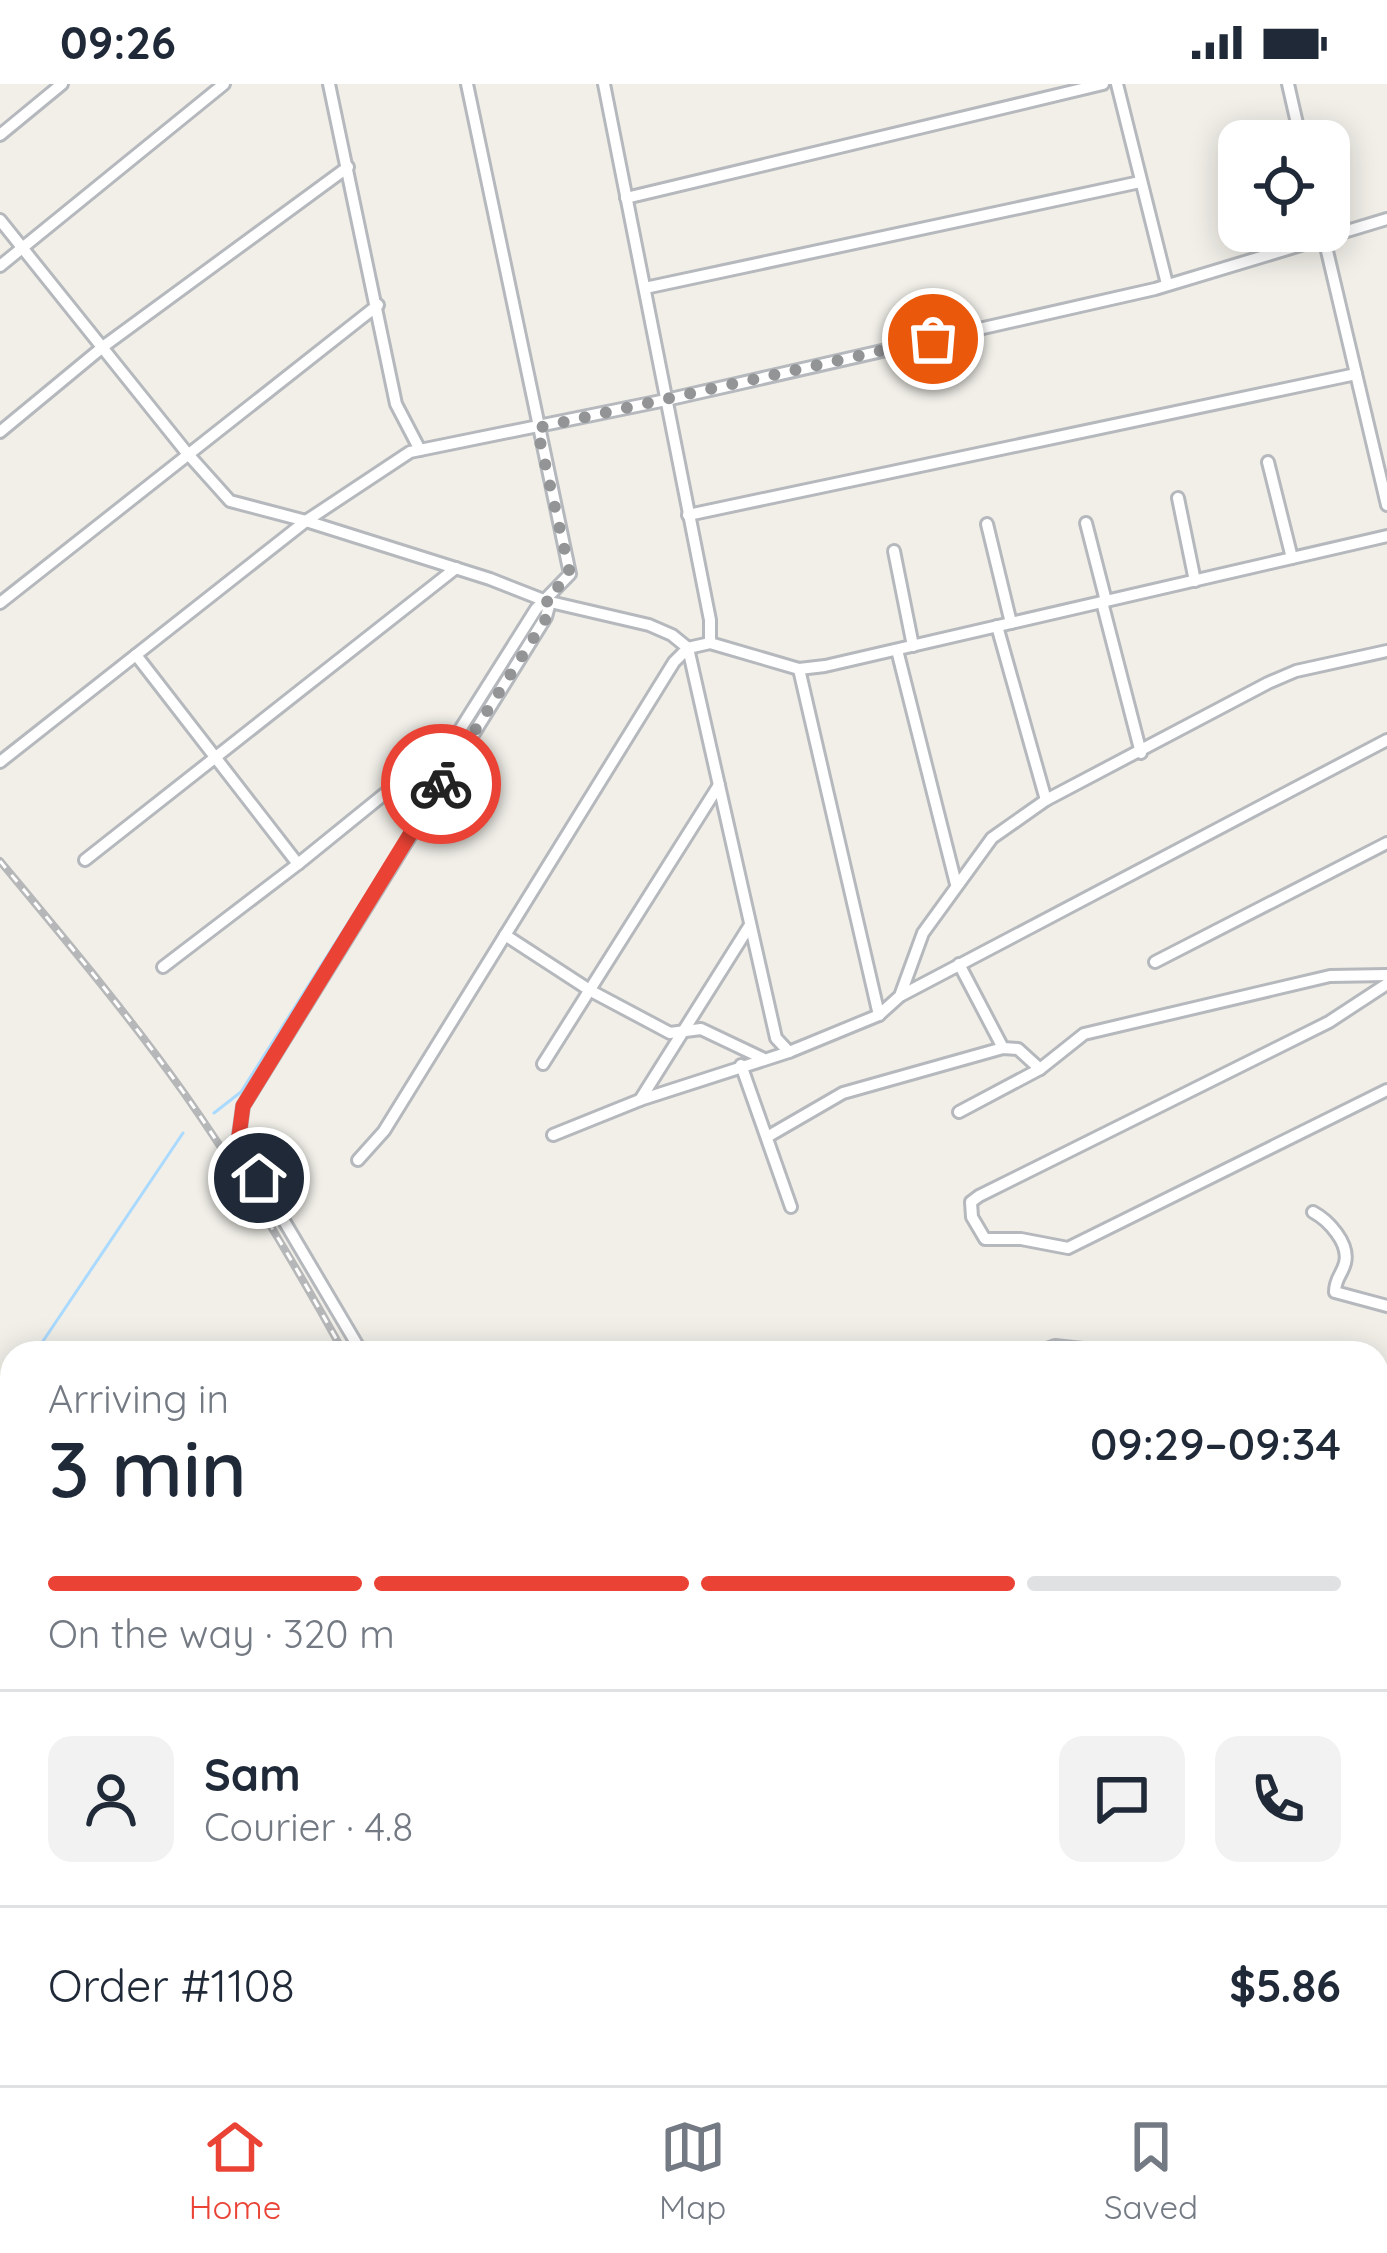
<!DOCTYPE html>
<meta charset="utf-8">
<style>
body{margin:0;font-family:Quicksand,sans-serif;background:#f2f2f3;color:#1f2937;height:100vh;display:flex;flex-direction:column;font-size:45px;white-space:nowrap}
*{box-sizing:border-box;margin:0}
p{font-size:39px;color:#747a83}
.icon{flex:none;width:66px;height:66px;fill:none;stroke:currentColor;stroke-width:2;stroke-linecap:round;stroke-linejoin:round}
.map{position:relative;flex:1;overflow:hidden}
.panel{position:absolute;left:0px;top:1257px;width:1389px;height:744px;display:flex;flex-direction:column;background:#fff;border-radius:36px 36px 0 0;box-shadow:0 6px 30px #0003}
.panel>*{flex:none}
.buttons{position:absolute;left:1218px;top:36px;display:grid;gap:24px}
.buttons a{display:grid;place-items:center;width:132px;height:132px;border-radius:24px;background:#fff;box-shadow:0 6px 30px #0003;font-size:60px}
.pin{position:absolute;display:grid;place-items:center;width:102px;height:102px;color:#fff;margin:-51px;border:6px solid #fff;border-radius:50%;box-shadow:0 3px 12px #0007}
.courier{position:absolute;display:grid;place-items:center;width:120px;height:120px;margin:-60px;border:9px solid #ea4335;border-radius:50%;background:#fff;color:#222;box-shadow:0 3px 15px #0007}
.summary em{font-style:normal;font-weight:600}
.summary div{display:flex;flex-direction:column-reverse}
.summary{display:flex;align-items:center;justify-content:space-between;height:204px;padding:0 48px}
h1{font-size:78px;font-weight:600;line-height:90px}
.bar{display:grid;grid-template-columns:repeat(4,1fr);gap:18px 12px;align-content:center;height:144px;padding:0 48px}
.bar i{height:15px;border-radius:9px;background:#e0e1e3}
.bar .selected{background:#ea4335}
.bar p{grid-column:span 4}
.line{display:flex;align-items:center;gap:30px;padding:0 48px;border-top:3px solid #e0e1e3}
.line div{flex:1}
.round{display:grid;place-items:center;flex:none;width:126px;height:126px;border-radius:24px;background:#f2f2f3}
.status{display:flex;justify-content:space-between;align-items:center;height:84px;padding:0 60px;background:#fff;direction:ltr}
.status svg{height:33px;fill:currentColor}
.menu{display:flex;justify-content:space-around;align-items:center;height:168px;border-top:3px solid #e0e1e3;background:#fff;font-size:33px;color:#747a83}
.menu a{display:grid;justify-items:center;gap:6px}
.menu .selected{color:#ea4335}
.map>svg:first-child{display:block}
.industrial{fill:#e0deda}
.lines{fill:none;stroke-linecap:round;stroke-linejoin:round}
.stream{stroke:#aadaff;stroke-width:3}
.street-casing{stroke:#b5b8bc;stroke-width:16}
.street{stroke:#fff;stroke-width:10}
.rail-casing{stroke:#b6b7b8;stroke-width:8}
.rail{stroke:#fff;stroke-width:3;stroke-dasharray:9;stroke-linecap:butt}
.done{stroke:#929495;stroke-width:12;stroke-dasharray:0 21.6}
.route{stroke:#ea4335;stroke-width:15}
</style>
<div class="status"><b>09:26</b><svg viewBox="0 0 49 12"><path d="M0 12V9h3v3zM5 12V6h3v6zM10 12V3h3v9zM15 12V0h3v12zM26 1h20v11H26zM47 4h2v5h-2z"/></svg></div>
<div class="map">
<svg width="1387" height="2001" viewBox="0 0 1387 2001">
<rect width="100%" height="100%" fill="#f1efe8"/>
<path class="industrial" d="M546,1989H646L651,2001H538Z"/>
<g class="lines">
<g class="stream">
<path d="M464,655L540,531"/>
<path d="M214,1029L241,1008L459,664"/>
<path d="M35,1269L183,1049"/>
<path d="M0,1322L12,1304"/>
<path d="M0,1536L12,1573"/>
<path d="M0,1892L12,1895"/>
<path d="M146,1989L150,1999"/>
<path d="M152,2001L164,1989"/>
<path d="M315,2001L322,1989"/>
</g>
<g class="street-casing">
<g id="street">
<path d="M329,0L396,320L420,366"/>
<path d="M604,0L710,536V559"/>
<path d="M1117,0L1167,200"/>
<path d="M1288,0L1301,57"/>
<path d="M0,51L62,0"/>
<path d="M626,114L1103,0"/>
<path d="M0,136L187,369L230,417L306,437L410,368L666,316L1155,205L1387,135"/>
<path d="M1323,150L1387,421"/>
<path d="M0,182L224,0"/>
<path d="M645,204L1140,98"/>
<path d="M0,348L104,262L348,83"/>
<path d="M1268,378L1292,474"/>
<path d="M1178,414L1195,497"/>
<path d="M688,431L1356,290"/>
<path d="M1086,439L1106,517"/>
<path d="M987,440L1011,539"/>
<path d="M894,467L913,562"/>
<path d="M1102,518L1141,669"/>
<path d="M0,519L378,221"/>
<path d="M997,542L1046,716"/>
<path d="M897,566L956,800"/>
<path d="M136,571L298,780"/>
<path d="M799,585L879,931"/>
<path d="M0,678L306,437L490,495L546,517L649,541L672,551L688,564L776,954L789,968"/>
<path d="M85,776L456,484"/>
<path d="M505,851L591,907L670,949L701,945L762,974"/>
<path d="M1155,878L1387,759"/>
<path d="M959,880L1003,964"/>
<path d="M163,883L298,780L456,652L536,525L570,490L467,0"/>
<path d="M1387,900L1329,938L979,1112L971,1118L972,1133L985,1155H1021L1068,1164L1387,1006"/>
<path d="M902,911L1387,656"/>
<path d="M543,980L719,701"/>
<path d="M741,981L791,1123"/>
<path d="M640,1016L750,841"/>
<path d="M959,1028L1040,985L1084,950L1330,892L1387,891"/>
<path d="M553,1051L640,1016L789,968L879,931L900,912L923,849L992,754L1046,716L1268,599L1296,587L1387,567"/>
<path d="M767,1053L843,1009L1003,964L1018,965L1040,985"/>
<path d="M358,1076L384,1047L674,578L688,564L710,559L799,585L825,582L1387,452"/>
<path d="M1313,1128C1328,1136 1350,1159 1345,1179C1342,1191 1335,1194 1335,1208L1387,1222"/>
<path d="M362,1269L238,1059L243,1022L546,533L550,518"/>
<path d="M1036,1269L1055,1262L1120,1269"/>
<path d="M1377,1308L1387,1309"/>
<path d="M1377,1610L1387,1637"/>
<path d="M1377,1867L1387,1896"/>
<path d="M843,1989L849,2001"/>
<path d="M1141,1989L1145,2001"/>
<path d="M1238,1989L1242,2001"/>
<path d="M1325,1989L1329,2001"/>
</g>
</g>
<use href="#street" class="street"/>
<g class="rail-casing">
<g id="rail">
<path d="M0,777C63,853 127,929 184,1009C243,1093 295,1180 344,1269"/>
<path d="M736,1989L743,2001"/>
</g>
</g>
<use href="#rail" class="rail"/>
</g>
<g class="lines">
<path class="done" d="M441,700L547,533L550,518L545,517L570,490L537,344L933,255"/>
<path class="route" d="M259,1094L238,1059L243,1022L441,700"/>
</g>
</svg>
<div class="buttons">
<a><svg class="icon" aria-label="locate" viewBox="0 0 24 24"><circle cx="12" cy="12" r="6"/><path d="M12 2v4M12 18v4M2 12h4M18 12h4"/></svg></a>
</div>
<div class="pin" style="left:933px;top:255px;background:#ea580c"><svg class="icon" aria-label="bag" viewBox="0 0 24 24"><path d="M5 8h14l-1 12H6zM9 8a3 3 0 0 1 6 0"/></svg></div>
<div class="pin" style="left:259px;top:1094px;background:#1f2937"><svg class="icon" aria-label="home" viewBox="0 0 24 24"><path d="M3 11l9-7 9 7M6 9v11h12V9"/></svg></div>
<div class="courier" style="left:441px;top:700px"><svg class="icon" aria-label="bike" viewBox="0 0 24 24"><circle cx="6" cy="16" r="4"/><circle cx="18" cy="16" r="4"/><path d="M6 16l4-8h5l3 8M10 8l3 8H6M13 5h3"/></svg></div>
<section class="panel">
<div class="summary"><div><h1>3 min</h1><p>Arriving in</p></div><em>09:29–09:34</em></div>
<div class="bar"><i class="selected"></i><i class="selected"></i><i class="selected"></i><i></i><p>On the way · 320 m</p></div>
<div class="line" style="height:216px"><a class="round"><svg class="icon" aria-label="person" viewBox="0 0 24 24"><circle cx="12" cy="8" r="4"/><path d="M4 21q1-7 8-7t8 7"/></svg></a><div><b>Sam</b><p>Courier · 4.8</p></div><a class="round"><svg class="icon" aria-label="chat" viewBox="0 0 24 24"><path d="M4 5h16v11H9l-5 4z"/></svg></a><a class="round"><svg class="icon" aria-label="phone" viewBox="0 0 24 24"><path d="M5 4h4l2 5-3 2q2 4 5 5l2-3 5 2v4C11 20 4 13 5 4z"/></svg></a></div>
<div class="line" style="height:156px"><div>Order #1108</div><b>$5.86</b></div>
</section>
</div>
<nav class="menu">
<a class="selected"><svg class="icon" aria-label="home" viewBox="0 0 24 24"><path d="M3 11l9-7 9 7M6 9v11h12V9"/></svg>Home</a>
<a><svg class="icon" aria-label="map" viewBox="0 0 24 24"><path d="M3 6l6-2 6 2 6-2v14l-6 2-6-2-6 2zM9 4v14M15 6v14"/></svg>Map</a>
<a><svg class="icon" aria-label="saved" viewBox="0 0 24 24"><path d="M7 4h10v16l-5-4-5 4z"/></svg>Saved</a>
</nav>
